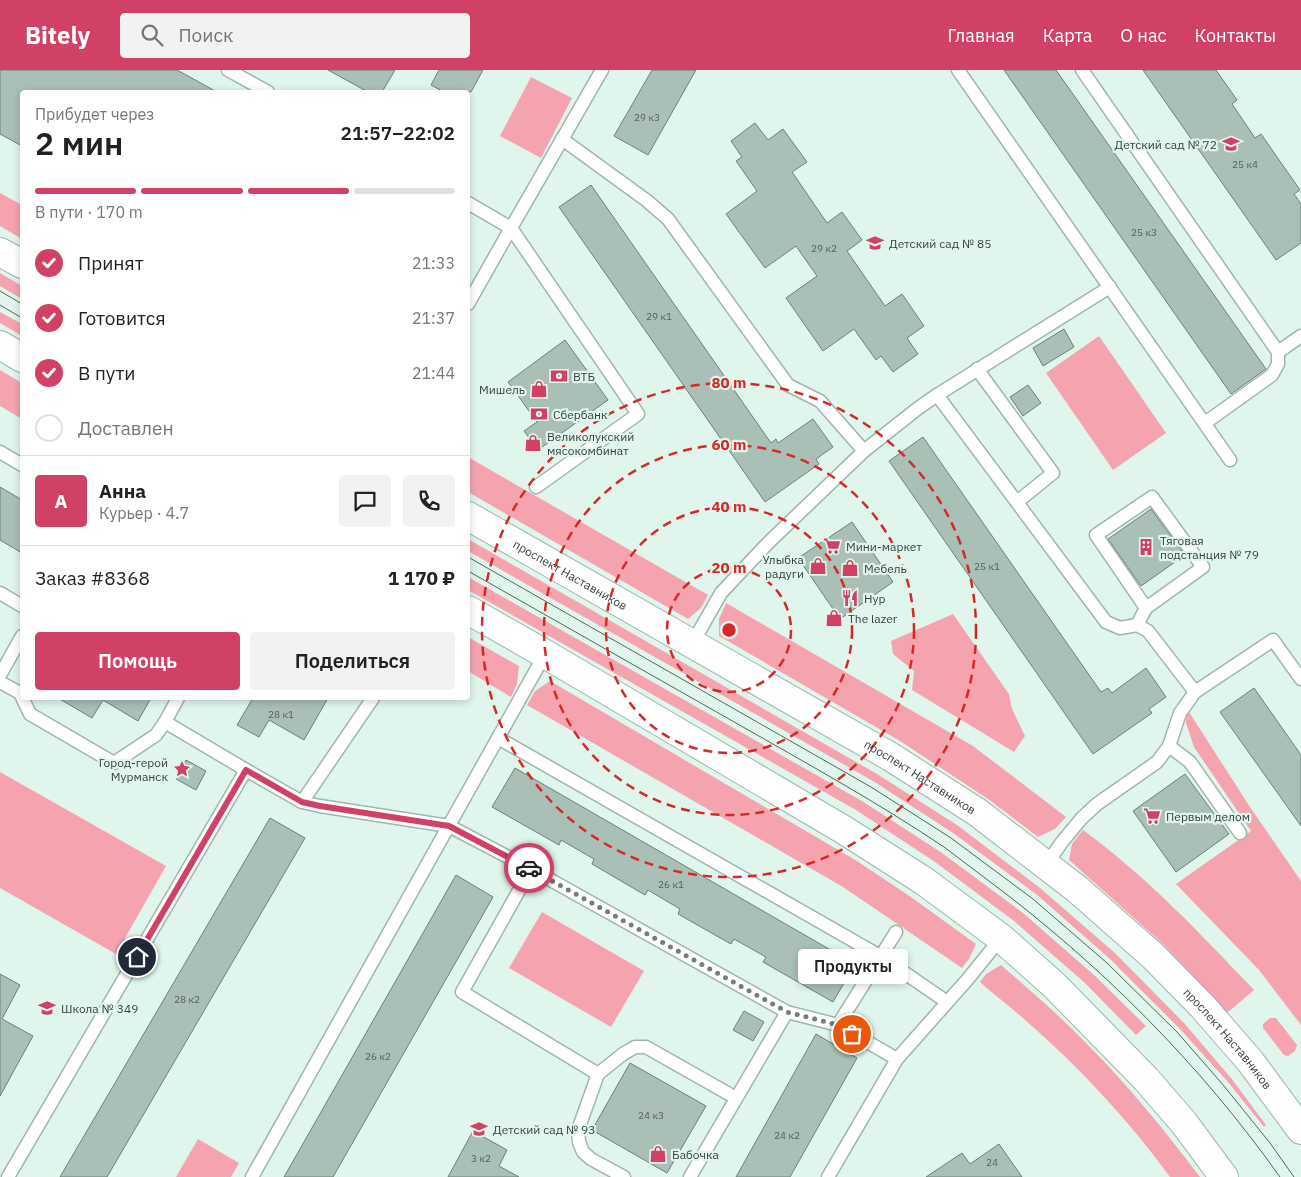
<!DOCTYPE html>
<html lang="ru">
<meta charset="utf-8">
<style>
body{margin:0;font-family:"IBM Plex Sans",sans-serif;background:#f2f2f2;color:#222;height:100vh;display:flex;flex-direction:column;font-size:19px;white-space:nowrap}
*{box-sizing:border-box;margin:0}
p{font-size:16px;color:#767676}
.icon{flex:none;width:28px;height:28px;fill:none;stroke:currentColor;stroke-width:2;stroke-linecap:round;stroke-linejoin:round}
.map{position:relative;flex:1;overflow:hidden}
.side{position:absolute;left:20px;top:20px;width:450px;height:610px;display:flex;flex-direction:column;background:#fff;border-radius:5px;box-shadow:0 2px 8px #0003}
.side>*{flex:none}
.pin{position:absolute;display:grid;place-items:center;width:42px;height:42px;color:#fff;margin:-21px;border:2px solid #fff;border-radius:50%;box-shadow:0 1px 5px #0007}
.courier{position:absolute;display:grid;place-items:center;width:50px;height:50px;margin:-25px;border:4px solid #d04165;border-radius:50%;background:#fff;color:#222;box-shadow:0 1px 6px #0007}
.bubble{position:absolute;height:35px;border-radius:5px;background:#fff;box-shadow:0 2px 8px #0003;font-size:16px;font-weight:600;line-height:35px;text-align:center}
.head em{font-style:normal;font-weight:600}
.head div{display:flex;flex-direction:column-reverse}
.head{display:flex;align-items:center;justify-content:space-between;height:85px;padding:0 15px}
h1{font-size:32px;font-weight:600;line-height:38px}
.bar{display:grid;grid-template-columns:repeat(4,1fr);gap:8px 5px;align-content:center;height:60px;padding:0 15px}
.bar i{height:6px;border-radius:4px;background:#e0e0e0}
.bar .current{background:#d04165}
.bar p{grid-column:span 4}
.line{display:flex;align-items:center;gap:12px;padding:0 15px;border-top:1px solid #e0e0e0}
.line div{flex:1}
.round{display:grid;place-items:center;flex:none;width:52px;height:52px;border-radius:5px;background:#f2f2f2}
ol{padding:0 15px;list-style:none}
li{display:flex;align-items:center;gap:15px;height:55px}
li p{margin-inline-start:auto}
li .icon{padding:5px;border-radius:50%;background:#d04165;color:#fff;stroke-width:4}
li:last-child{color:#767676}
li i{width:28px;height:28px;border:2px solid #e0e0e0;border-radius:50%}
.action{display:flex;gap:10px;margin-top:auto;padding:10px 15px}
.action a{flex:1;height:58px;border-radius:5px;background:#d04165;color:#fff;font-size:20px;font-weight:600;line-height:58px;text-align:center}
.action a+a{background:#f2f2f2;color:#222}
header{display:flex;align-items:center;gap:30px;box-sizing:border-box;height:70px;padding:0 25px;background:#d04165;color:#fff}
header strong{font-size:24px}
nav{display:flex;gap:28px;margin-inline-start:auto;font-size:18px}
.search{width:350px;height:45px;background:#f2f2f2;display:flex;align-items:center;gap:12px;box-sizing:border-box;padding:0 18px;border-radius:5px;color:#767676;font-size:19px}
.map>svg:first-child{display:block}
.green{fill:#f6a3b0}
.building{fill:#aabfb6;stroke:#6c8077}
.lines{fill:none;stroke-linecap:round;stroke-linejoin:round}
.lane-casing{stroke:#a0b5ac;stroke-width:15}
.secondary-casing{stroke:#a0b5ac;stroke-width:30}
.lane{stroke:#fff;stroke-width:12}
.secondary{stroke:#fff;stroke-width:28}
.tram{stroke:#58635e;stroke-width:1}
.done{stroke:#727f79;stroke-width:5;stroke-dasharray:0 9}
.route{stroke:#d04165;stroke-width:6}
.ring{fill:none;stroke:#d62828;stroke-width:2.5;stroke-dasharray:9 6}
.labels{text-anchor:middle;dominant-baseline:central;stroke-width:4.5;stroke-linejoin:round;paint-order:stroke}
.number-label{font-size:10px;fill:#545f5a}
.poi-label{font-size:12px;fill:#373f3b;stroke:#e0f6ed;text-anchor:start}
.street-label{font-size:12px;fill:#373f3b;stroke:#e0f6ed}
.centre{fill:#d62828;stroke:#e0f6ed;stroke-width:2.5}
.ring-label{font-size:15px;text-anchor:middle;font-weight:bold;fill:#d62828;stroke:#e0f6ed;stroke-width:4.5;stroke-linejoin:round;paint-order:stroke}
</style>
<header>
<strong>Bitely</strong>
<div class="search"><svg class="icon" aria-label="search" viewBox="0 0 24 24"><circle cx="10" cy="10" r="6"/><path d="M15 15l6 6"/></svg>Поиск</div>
<nav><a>Главная</a><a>Карта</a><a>О нас</a><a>Контакты</a></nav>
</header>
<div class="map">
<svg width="1301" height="1107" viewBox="0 0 1301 1107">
<rect width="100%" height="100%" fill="#e0f6ed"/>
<g class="green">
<path d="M531,7L572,28L541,88L500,66Z"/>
<path d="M0,123L22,135V169L0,156Z"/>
<path d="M0,203L22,216V229L0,216Z"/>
<path d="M0,242L22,254V266L0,253Z"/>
<path d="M1099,266L1166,363L1113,400L1046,303Z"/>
<path d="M0,300L22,313V349L0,336Z"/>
<path d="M468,387L708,525L701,538L688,549L468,422Z"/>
<path d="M468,469L877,704L957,755L1040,818L1115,883L1184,953L1231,1008L1266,1055L1264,1057L1228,1012L1180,959L1110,889L1036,824L953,763L873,711L468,481Z"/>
<path d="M468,507L862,731L942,783L1023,843L1094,905L1146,956L1136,965L1085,913L1014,851L935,792L856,740L468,520Z"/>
<path d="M726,533L973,676L1066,747L1055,759L1038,767L988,729L900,671L719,566V549Z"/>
<path d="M953,544L1009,624L1012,639L1025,666L1014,682L912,620L914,601L893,584L891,571Z"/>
<path d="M468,567L519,596L517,614L511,627L468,601Z"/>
<path d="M550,611L857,791L911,827L976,874L969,889L962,898L843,817L527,635L535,621Z"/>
<path d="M1189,642L1250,737L1301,811V955L1259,900L1176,814L1251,761L1194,677L1186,653V647Z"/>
<path d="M0,702L166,796L116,884L0,818Z"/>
<path d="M1083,760C1146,806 1200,863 1254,920L1227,943L1164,875L1069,790L1072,774Z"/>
<path d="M542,842L644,901L611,957L509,898Z"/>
<path d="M1001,895C1031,921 1061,947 1088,975C1129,1016 1165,1061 1200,1107H1170C1128,1049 1078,996 1024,949C1010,936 994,925 980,912L986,904Z"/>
<path d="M1270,948H1276L1297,975L1295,981L1288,986L1284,985L1263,958V954Z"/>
<path d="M198,1069L239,1093L231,1107H176Z"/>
</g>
<g class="building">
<path d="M0,0H177L217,22H22V76L0,64Z"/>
<path d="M328,0H395L382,22H368Z"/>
<path d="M439,0H483L471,22H444L431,15Z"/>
<path d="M652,0H696L648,85L614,66Z"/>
<path d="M1004,0H1056L1266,299L1231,324Z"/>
<path d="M1143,0H1216L1237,30L1232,34L1255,68L1261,64L1300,120L1294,124L1301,134V173L1276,190Z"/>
<path d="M755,53L768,70L783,59L807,92L792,102L827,153L842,142L862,170L847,181L885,236L902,224L924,256L907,268L918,284L893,302L881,286L876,290L854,259L823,281L786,228L817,206L796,176L765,198L726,144L757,121L736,91L742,87L731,71Z"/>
<path d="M591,115L771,373L776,369L778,373L813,349L833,377L816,389L819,394L765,432L559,137Z"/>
<path d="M1064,259L1074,277L1043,296L1033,278Z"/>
<path d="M565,270L608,330L538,380L524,361L537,352L508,312Z"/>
<path d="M1028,315L1041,333L1023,346L1010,327Z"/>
<path d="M923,367L1101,622L1108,618L1112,623L1146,598L1166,627L1149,639L1152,643L1093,684L889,391Z"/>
<path d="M0,417L22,430V483L0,470Z"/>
<path d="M1151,439L1185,485L1141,516L1108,469Z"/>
<path d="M852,452L893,512L840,549L798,488Z"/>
<path d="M1254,618L1301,685V756L1220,642Z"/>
<path d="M58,628H151L138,651L103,630L92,648Z"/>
<path d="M253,628H328L304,670L269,650L259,667L237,655Z"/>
<path d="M186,690L206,701L196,720L176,709Z"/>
<path d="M515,698L855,894L833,932L763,892L766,887L734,869L731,874L678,844L680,839L648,820L645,825L592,794L594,789L561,770L559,775L492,737Z"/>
<path d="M1185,704L1229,764L1176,802L1133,741Z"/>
<path d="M270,748L305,768L107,1107H60Z"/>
<path d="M456,805L493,827L333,1107H284Z"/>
<path d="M0,904L20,915L2,949L33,966L0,1026Z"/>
<path d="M744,941L764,952L753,971L733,960Z"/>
<path d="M816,964L857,988L790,1107H736Z"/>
<path d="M630,993L706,1036L667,1103L592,1060Z"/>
<path d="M473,1061L507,1080L499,1096L519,1107H448Z"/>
<path d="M999,1074L1022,1107H926L962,1083L970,1094Z"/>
</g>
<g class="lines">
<g class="lane-casing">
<g id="lane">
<path d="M228,0L268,22"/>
<path d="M958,0L1230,390"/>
<path d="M1082,0L1278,282"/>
<path d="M562,69L646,130L668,149L788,315L820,331L864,381"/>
<path d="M468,133L511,158L468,234"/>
<path d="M977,299L1053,403L1017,432"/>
<path d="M937,325L1106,552L1120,558L1137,555L1148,561L1195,622"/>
<path d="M1205,353L1272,305L1278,294V282L1301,266"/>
<path d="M0,382L22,395"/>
<path d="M536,417L638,344L511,158L602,0"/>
<path d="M0,523L22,536"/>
<path d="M1137,555L1146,538L1203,497L1152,427L1096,465L1146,538"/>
<path d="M692,574L721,523L768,473L864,381L917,339L937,325L1110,217"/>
<path d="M0,605L22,566"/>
<path d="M0,612L20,623L30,644L114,693L156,665L165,652L178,628"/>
<path d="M165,652L246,700L302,732L373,628"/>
<path d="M498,668L880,886L947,932"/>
<path d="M1169,676L1190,692L1240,763"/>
<path d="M302,732L320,736L449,756L531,799L787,942L838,955L897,989"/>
<path d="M1046,795L1062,772L1081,749L1097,734L1157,692L1169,676L1180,643L1195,622L1273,570L1301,609"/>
<path d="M531,799L462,922L598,1004"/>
<path d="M838,955L896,862"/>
<path d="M8,1107L246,700"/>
<path d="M252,1107L545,584"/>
<path d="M624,1107L591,1089L583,1082L579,1072L578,1060L598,1004L623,984L635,977H646L736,1028"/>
<path d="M690,1107L787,942"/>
<path d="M828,1107L897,989L967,910L1001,868"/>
</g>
</g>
<g class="secondary-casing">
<g id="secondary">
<path d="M0,182L22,194"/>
<path d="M0,275L22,288"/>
<path id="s1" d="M468,446L891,687L977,742L1077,819L1153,886L1203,937L1250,991L1301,1060"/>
<path d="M468,540L545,584L844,760L924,811L1001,868L1054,915L1146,1009L1184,1053L1224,1107"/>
</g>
</g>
<use href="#lane" class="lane"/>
<use href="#secondary" class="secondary"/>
<g class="tram">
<path d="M0,221L22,234"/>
<path d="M0,235L22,248"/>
<path d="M468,487L871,717L951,768L1033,829L1107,893L1177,962L1224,1016L1270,1073L1294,1107"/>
<path d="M468,501C557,552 647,602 736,653C806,693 877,732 944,777C959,788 974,800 989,811C1100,894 1200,994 1280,1107"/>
</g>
</g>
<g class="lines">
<path class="done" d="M529,798L787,942L838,955L852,964"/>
<path class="route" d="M137,887L246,700L302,732L320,736L449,756L529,798"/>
</g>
<g class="ring">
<circle cx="729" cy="560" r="62"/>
<circle cx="729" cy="560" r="123"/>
<circle cx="729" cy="560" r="185"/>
<circle cx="729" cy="560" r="247"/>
</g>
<defs>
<g id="school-bare" transform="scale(1.35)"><path d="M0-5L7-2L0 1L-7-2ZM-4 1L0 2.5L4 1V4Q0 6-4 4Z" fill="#d04165" stroke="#e0f6ed" stroke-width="2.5" paint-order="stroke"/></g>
<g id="bank-bare" transform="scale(1.35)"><path d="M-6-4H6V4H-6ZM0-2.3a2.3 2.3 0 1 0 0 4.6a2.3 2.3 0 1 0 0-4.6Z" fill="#d04165" stroke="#e0f6ed" stroke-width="2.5" paint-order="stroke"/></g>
<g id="shop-bare" transform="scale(1.35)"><path d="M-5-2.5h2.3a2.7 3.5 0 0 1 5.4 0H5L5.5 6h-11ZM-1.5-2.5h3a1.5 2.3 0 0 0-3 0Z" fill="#d04165" stroke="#e0f6ed" stroke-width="2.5" paint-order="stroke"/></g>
<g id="supermarket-bare" transform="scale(1.35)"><path d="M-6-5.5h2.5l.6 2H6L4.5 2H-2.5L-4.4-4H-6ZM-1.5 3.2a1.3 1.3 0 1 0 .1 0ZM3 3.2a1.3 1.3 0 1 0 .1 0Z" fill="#d04165" stroke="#e0f6ed" stroke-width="2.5" paint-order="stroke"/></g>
<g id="building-bare" transform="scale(1.35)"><path d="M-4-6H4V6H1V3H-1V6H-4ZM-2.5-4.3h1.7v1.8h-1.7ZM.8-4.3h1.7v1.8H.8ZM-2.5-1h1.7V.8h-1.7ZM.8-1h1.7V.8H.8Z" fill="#d04165" stroke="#e0f6ed" stroke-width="2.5" paint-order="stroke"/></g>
<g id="restaurant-bare" transform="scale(1.35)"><path d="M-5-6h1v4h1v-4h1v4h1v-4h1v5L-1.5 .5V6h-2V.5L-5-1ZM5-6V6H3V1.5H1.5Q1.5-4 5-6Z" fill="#d04165" stroke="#e0f6ed" stroke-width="2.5" paint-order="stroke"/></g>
<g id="sight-bare" transform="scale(1.35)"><path d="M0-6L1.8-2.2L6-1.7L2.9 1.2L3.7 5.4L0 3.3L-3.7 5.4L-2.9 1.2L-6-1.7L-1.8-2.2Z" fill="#d04165" stroke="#e0f6ed" stroke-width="2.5" paint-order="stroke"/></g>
</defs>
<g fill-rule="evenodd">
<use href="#school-bare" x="1231" y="74"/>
<use href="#school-bare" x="875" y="173"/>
<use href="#bank-bare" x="559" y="306"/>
<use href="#shop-bare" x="539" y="319"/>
<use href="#bank-bare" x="539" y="344"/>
<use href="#shop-bare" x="533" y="373"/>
<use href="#supermarket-bare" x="832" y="476"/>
<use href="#building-bare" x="1146" y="477"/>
<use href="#shop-bare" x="818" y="496"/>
<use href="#shop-bare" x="850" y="498"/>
<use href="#restaurant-bare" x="850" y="528"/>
<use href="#shop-bare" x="834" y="548"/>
<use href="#sight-bare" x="182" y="699"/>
<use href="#supermarket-bare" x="1152" y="746"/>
<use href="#school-bare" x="47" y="938"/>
<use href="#school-bare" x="479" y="1059"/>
<use href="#shop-bare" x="658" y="1084"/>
</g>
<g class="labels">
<g class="number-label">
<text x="647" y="47">29 к3</text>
<text x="1245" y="94">25 к4</text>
<text x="1144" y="162">25 к3</text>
<text x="824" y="178">29 к2</text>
<text x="659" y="246">29 к1</text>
<text x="987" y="496">25 к1</text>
<text x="281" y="644">28 к1</text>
<text x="671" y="814">26 к1</text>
<text x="187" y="929">28 к2</text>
<text x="378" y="986">26 к2</text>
<text x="651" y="1045">24 к3</text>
<text x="787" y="1065">24 к2</text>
<text x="481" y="1088">3 к2</text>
<text x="992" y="1092">24</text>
</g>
<g class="poi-label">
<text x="1217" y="74" text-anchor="end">Детский сад № 72</text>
<text x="889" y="173">Детский сад № 85</text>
<text x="573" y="306">ВТБ</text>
<text x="525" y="319" text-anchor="end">Мишель</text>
<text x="553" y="344">Сбербанк</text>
<text x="547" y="366">Великолукский<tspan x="547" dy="14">мясокомбинат</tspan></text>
<text x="1160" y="470">Тяговая<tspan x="1160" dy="14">подстанция № 79</tspan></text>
<text x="846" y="476">Мини-маркет</text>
<text x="804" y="489" text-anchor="end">Улыбка<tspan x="804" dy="14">радуги</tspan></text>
<text x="864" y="498">Мебель</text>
<text x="864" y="528">Нур</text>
<text x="848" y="548">The lazer</text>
<text x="168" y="692" text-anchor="end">Город-герой<tspan x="168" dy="14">Мурманск</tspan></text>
<text x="1166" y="746">Первым делом</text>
<text x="61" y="938">Школа № 349</text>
<text x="493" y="1059">Детский сад № 93</text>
<text x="672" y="1084">Бабочка</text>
</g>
<g class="street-label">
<text stroke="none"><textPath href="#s1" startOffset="118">проспект Наставников</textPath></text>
<text stroke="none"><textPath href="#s1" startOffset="522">проспект Наставников</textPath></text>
<text stroke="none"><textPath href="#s1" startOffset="928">проспект Наставников</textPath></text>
</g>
</g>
<circle cx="729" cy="560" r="8" class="centre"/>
<g class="ring-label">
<text x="729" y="318">80 m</text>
<text x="729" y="380">60 m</text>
<text x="729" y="442">40 m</text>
<text x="729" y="503">20 m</text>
</g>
</svg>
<div class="pin" style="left:852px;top:964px;background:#ea580c"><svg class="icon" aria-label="bag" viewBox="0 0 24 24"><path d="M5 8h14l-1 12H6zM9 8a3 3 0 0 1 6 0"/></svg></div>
<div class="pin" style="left:137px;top:887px;background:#1f2937"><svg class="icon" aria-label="home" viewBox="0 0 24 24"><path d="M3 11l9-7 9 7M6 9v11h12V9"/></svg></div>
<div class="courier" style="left:529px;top:798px"><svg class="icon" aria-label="car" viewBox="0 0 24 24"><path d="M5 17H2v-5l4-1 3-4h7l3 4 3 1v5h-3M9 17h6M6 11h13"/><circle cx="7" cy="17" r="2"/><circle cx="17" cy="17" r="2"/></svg></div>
<div class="bubble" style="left:798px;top:879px;width:110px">Продукты</div>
<section class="side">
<div class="head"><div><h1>2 мин</h1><p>Прибудет через</p></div><em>21:57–22:02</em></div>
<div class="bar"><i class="current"></i><i class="current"></i><i class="current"></i><i></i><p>В пути · 170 m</p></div>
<ol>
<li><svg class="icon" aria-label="check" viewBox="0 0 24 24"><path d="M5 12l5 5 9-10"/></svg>Принят<p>21:33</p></li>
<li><svg class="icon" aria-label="check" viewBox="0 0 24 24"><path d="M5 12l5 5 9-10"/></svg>Готовится<p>21:37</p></li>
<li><svg class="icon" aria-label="check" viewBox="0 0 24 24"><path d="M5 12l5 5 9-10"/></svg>В пути<p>21:44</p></li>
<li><i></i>Доставлен</li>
</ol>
<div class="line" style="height:90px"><b class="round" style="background:#d04165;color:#fff">А</b><div><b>Анна</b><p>Курьер · 4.7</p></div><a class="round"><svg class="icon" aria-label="chat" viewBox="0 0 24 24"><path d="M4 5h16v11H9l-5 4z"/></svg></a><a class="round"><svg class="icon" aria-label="phone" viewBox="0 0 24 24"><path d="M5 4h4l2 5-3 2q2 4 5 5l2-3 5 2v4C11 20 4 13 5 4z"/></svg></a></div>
<div class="line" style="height:65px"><div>Заказ #8368</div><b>1 170 ₽</b></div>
<div class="action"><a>Помощь</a><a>Поделиться</a></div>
</section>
</div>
